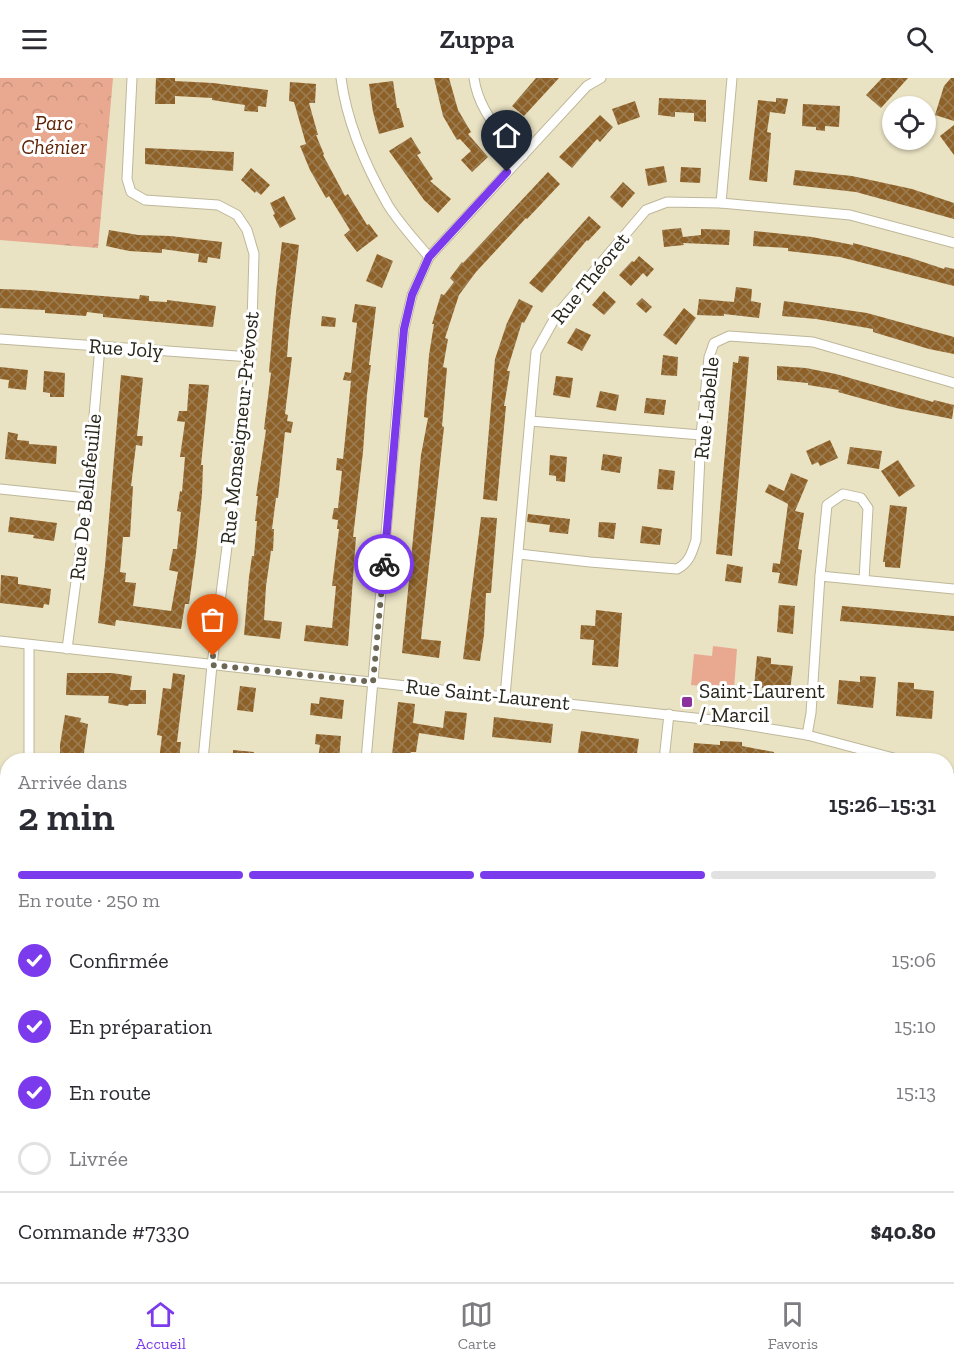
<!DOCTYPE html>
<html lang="fr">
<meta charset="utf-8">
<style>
body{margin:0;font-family:"Zilla Slab",serif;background:#f7f7f7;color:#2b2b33;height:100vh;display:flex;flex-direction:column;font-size:22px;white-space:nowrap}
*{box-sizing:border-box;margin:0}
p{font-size:20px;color:#7c7c81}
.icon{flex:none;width:33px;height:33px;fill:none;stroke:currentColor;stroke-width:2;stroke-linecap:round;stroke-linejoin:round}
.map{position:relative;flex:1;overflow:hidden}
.drawer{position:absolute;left:0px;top:675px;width:954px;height:530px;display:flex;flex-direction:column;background:#fff;border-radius:24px 24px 0 0;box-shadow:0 2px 4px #0004}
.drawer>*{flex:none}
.tools{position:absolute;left:882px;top:18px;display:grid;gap:12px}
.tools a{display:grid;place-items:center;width:54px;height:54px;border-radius:50%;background:#fff;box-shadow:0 2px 4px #0004;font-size:30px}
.pin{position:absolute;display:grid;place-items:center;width:51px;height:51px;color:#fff;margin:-62px -26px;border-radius:50% 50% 50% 0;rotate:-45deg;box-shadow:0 0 6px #0007}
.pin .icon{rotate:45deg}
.courier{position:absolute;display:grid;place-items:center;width:60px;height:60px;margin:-30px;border:4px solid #7c3aed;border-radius:50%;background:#fff;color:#222;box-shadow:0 2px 8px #0007}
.overview em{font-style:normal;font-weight:600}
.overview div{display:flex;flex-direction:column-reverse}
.overview{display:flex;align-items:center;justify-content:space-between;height:102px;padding:0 18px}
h1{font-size:39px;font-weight:600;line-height:45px}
.bar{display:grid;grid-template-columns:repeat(4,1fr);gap:9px 6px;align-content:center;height:72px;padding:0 18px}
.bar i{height:8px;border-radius:4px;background:#e1e1e2}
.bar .selected{background:#7c3aed}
.bar p{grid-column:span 4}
.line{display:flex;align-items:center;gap:15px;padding:0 18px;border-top:2px solid #e1e1e2}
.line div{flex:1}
ol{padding:0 18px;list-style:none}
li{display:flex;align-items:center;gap:18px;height:66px}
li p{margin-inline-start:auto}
li .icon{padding:6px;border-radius:50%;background:#7c3aed;color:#fff;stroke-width:4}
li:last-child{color:#7c7c81}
li i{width:33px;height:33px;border:3px solid #e1e1e2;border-radius:50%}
header{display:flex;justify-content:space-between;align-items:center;height:78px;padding:0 18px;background:#fff;font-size:27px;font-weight:600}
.dock{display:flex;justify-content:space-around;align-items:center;height:84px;border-top:2px solid #e1e1e2;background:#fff;font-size:16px;color:#7c7c81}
.dock a{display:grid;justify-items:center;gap:3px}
.dock .selected{color:#7c3aed}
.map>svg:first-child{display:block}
.park{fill:url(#park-crowns)}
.garden{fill:#e9a990}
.building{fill:url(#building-cross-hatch)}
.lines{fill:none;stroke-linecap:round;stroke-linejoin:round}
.minor-casing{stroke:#beb799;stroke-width:11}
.minor{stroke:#fff;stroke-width:9}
.done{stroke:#6c6855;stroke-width:6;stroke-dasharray:0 10.8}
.route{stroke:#7c3aed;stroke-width:8}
.poi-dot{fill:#8c329e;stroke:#fff;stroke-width:2}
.labels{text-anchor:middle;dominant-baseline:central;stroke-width:6;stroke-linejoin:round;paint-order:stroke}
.park-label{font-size:21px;font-style:italic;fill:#5f2103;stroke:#fff}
.street-label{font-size:21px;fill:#28261a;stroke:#fff}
.poi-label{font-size:21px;fill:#28261a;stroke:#fff;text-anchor:start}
</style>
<header><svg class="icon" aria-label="menu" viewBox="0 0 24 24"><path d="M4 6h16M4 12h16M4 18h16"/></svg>Zuppa<svg class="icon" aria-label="search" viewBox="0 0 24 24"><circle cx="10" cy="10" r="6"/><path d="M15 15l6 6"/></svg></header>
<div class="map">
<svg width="954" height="1204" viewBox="0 0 954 1204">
<defs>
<pattern id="park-crowns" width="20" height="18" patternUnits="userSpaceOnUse" patternTransform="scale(1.5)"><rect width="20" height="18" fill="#e9a990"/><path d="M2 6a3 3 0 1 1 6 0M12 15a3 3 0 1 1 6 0" fill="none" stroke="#c8917c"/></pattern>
<pattern id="building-cross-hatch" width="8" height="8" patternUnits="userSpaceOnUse" patternTransform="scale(1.5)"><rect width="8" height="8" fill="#8d6128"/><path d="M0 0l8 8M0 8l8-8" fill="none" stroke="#9c7d54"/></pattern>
</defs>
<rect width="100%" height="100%" fill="#e9e2c3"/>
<g class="park">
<path d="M0,0H113L98,170L0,162Z"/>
<path d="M399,1197L547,1203L399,1204Z"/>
</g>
<g class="garden">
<path d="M59,25L100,29L98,47L58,43Z"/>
<path d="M57,51L97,54L96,73L55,69Z"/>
<path d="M54,76L95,80L93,98L53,94Z"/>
<path d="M52,102L93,105L91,124L50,120Z"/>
<path d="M713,568L737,571L734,611L691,607L694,576L712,578Z"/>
</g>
<g class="building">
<path d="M156,0H175V3L213,5L268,12L266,29L258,28V34L244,33L245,27L212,22V20L175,18V26H155Z"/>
<path d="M434,0H449L458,32L471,54L468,56L488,79L472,94L461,82L471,73L460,61L457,62L443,38Z"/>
<path d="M536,0H559L524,38L512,28Z"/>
<path d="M882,0H908L881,30L866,17Z"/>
<path d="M951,0H954V43L935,37L944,8Z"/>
<path d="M393,3L397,30H399L404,49L379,56L373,34L369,6Z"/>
<path d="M290,4L316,6L315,25H309L318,57H316L324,76L323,77L345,118L348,116L367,147L369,146L378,158L357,174L344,157L350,152L329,118L326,120L310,92L300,68L306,66L294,24L289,23Z"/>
<path d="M659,20L706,22V44L694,43V35L675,34V39L658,37Z"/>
<path d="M776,20L788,21L785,36L770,34L767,54L771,55L767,104L749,102L758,22L776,24Z"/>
<path d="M635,23L640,39L618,47L612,31Z"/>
<path d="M803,26L840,28L839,49L825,48V53L816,52V49L802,48Z"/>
<path d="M600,37L613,49L600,64L597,61L572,90L559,79Z"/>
<path d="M954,47V77L940,58Z"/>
<path d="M411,59L421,75L417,77L433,101L430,103L451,121L438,135L424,122L389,73Z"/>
<path d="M145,70L234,74L233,93L145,86Z"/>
<path d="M664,88L667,104L648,108L645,91Z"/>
<path d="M681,89L701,90L700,105L680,104Z"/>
<path d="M251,90L270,107L261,117L256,113L255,115L241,102Z"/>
<path d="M795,92L852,98L912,111L954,125V141L856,114L793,107Z"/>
<path d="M548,94L560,106L527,141L526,140L476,194L459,217L445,260L448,261L443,289L447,290L442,348L444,349L421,561L441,563L439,580L402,575L421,377L428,340L424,339L429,277L434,246H432L441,216L444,217L454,204L450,200L462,184L463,185Z"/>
<path d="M623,104L635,115L622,130L610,119Z"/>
<path d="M284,118L296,141L280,150L273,137L275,136L270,125Z"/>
<path d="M589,138L601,149L588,163L587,162L542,215L529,205Z"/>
<path d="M681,150L683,159L701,157V151L730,152L729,167L683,165L684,167L664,169L662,152Z"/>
<path d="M109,152L138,157L170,158L222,164L220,181L208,179L207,185L198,184L199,176L162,171V175L129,173L106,168Z"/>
<path d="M754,153L812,159L853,167V165L911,180L944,191L945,189L954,191V208L840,179L788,173V170L753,168Z"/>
<path d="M282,164L299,167L289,252L287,279H292L285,336L288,337L287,343L293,344L291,355L285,354L278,420H276L272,451H274L273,473H271L266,508L264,542L282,544L280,561L244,557L249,499L252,478H254L257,443H255L258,418H256L266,352L264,351L271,295L269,294L276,214Z"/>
<path d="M377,176L393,183L382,210L366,203Z"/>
<path d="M639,178L654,191L647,199L643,195L631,208L619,197L632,183L634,184Z"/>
<path d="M736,209L752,211L751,223L761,225L759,240L724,236V238L697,237L699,221L734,224Z"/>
<path d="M0,211L29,212L139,221L140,217L149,218V223L167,224V222L216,228L213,249L103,239V236L87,234L86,238L45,235V232L0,230Z"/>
<path d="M604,213L616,224L604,237L592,227Z"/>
<path d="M642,220L652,229L646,235L636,226Z"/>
<path d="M519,221L533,228L524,245L522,244L507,293H510L504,328H506L497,423L483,421L495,281L507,245Z"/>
<path d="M784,223L867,235L954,259V276L929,271L873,254V251L816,241L782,238Z"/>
<path d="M355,226L376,229L369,287H371L367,316L363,374L353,459H356L348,568L304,563L306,547L332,550L336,508H332L339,451H337L338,442L332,441L334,430H338L342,393L336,392L337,380L343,381L351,303L343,302L345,294L351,295L357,245L352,244Z"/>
<path d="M684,230L696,240L676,267L663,257Z"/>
<path d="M322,238L336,240L335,249L321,248Z"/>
<path d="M576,250L591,257L582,273L567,265Z"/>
<path d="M663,277L678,279L677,298L661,297Z"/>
<path d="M739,278L749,279L732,478L716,476L733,284L738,285Z"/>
<path d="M777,288L806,290L836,296L933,324L934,322L954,327L952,341L896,330L838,314L839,312L808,307V305L777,302Z"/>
<path d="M0,289L28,292L26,312L8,310L9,302L0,301Z"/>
<path d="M44,293L65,295L64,319H50V315L43,314Z"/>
<path d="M121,297L143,300L137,358H143L142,368L136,367L131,408H133L130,459H123L120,494L126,495L125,504L136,505L133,528L171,533L178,494L169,492L173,471H177L181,434L177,433L180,413L182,414L185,379H180L185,344L177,343L179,333H187L189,306L209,307L201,387H203L202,416L196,475L189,526H185L181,551L116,542L115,548L98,545L105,488Z"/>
<path d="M556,298L573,300L570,320L553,317Z"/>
<path d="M600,313L619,317L616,333L596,329Z"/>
<path d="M646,320L666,322L664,337L644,335Z"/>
<path d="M8,354L18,356L17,362L29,363V366L57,368L56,386L5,381Z"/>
<path d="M830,362L838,380L820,388L818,384L812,387L806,373Z"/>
<path d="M850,369L882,373L879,391L847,386Z"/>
<path d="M603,376L622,379L620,395L601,392Z"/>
<path d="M550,377L567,379L565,404L556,403V398L549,397Z"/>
<path d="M898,382L915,408L899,419L881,393Z"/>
<path d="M659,391L675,393L673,412L657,411Z"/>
<path d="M791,395L808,402L795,433L804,435L798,471L802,472L797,508L778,505L780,495L772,494L773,485L780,486L788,426L765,414L769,406L784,413Z"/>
<path d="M890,427L907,429L900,490L885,489V484H883Z"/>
<path d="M528,436L570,441L568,456L549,454L550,447L527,444Z"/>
<path d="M10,439L57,445L54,463L33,460L34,457L8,454Z"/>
<path d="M481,439L497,440L491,515H486L484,557L480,583L463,581Z"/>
<path d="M599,444L616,445L614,461L598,459Z"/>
<path d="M642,448L662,451L660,467L640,465Z"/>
<path d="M727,486L743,489L741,505L725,503Z"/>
<path d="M1,497L18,499V506L51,511L49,527L44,526L43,530L0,525Z"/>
<path d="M779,527L795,528L793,556L777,554Z"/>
<path d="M842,528L954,538V553L840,543Z"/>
<path d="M596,532L622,535L618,589L592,587L594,562L580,561L581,547L595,548Z"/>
<path d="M757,578L771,580V586L793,588L790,613L754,609Z"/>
<path d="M67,595H112L132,598L130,612H146V626H129L128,628L108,625L109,618L66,617Z"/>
<path d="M173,595L185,597L177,664H181L179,682H159L162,658L157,657L163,610L171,611Z"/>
<path d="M860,598L876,599L873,630L837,626L839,602L860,604Z"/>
<path d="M898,604L914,605V611L934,613L932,641L896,638Z"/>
<path d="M240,608L256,610L253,634L237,632Z"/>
<path d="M320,619L344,622L342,641L310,637L311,625L319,626Z"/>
<path d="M398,624L415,626L413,645L443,650L445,633L467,635L464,662L419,655L416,674H411L410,680L392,677Z"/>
<path d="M65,637L81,640L80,644L88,646L83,682H60V667Z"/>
<path d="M494,639L553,646L551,665L492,659Z"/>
<path d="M581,653L639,661L636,682L578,675Z"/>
<path d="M316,656L341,658L339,682L318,681L320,667L315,666Z"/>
<path d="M720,663L742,664V668L774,674L773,682H742L743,679L717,678L716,682H692L694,665L720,667Z"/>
<path d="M233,672L254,674L253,682H233Z"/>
</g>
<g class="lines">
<g class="minor-casing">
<g id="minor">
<path d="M132,0L127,101L131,114L145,122L218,127L237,137L247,152L254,176L251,279L212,587L203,682"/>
<path d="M341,0C347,46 365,87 388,127C399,145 415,162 429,179"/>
<path d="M474,0C478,31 501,58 523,78"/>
<path d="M721,125L732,0"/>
<path d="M0,261L251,279"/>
<path d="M530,343L701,357"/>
<path d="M0,411L87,420"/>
<path d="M519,476L590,484L677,491C689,485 692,475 696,462L701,357L709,279L714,265L729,258L813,264L954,305"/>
<path d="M820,498L827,427L843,416L861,420L868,430L864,502"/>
<path d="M0,563L722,643L807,657L901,682"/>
<path d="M29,567V682"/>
<path d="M67,571L87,420L100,268"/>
<path d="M505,618L536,274L556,238L646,132L667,124L721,125L850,137L954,165"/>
<path d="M807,657L811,635L820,498L954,511"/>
<path d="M366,682L404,251L412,217L429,179L587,8L601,0"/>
<path d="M664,682L669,636"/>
<path d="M946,697L954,700"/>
<path d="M946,864L954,860"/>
<path d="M946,996H954"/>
<path d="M946,1127L954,1128"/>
<path d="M22,1204L23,1197"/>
<path d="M159,1204V1197"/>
<path d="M322,1204L323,1197"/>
<path d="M628,1204L629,1197"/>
<path d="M754,1204L755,1197"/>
<path d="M911,1204V1197"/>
</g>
</g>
<use href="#minor" class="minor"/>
</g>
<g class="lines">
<path class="done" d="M213,578L212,587L373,604L384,486"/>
<path class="route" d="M384,486L404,251L412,217L429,179L507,94"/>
</g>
<rect class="poi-dot" x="681" y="618" width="12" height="12" rx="3"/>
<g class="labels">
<g class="park-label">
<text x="54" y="44">Parc<tspan x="54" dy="24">Chénier</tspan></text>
</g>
<g class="street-label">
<text transform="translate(590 200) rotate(-51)">Rue Théoret</text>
<text transform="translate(126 270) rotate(4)">Rue Joly</text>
<text transform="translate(706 330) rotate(-84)">Rue Labelle</text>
<text transform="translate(239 350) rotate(-84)">Rue Monseigneur-Prévost</text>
<text transform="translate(85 419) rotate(-84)">Rue De Bellefeuille</text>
<text transform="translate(488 616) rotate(6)">Rue Saint-Laurent</text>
</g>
<g class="poi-label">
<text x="699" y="612">Saint-Laurent<tspan x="699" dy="24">/ Marcil</tspan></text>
</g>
</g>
</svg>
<div class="tools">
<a><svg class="icon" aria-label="locate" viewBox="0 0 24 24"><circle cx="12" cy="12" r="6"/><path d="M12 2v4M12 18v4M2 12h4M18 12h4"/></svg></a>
</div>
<div class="pin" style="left:213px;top:578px;background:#ea580c"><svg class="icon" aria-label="bag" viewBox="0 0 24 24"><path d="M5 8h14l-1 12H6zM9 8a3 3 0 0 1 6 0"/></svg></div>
<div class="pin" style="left:507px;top:94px;background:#1f2937"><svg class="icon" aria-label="home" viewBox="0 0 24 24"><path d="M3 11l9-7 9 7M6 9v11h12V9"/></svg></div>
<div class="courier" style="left:384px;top:486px"><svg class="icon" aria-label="bike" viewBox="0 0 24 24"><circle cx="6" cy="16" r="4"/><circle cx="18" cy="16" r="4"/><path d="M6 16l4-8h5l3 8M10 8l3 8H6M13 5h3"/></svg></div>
<section class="drawer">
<div class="overview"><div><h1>2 min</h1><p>Arrivée dans</p></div><em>15:26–15:31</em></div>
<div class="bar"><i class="selected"></i><i class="selected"></i><i class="selected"></i><i></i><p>En route · 250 m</p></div>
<ol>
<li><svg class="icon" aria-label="check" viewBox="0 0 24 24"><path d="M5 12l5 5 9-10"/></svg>Confirmée<p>15:06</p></li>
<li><svg class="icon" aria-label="check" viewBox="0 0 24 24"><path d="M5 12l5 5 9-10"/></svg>En préparation<p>15:10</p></li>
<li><svg class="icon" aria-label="check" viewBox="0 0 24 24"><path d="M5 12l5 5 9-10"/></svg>En route<p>15:13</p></li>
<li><i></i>Livrée</li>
</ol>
<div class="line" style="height:78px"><div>Commande #7330</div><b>$40.80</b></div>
</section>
</div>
<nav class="dock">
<a class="selected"><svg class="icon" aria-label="home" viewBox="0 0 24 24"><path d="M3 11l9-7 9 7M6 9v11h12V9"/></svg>Accueil</a>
<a><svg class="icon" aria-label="map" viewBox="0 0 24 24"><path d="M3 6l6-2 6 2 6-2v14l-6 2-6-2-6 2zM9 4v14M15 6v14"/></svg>Carte</a>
<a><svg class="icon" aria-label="saved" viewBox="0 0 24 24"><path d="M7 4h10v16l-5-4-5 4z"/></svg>Favoris</a>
</nav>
